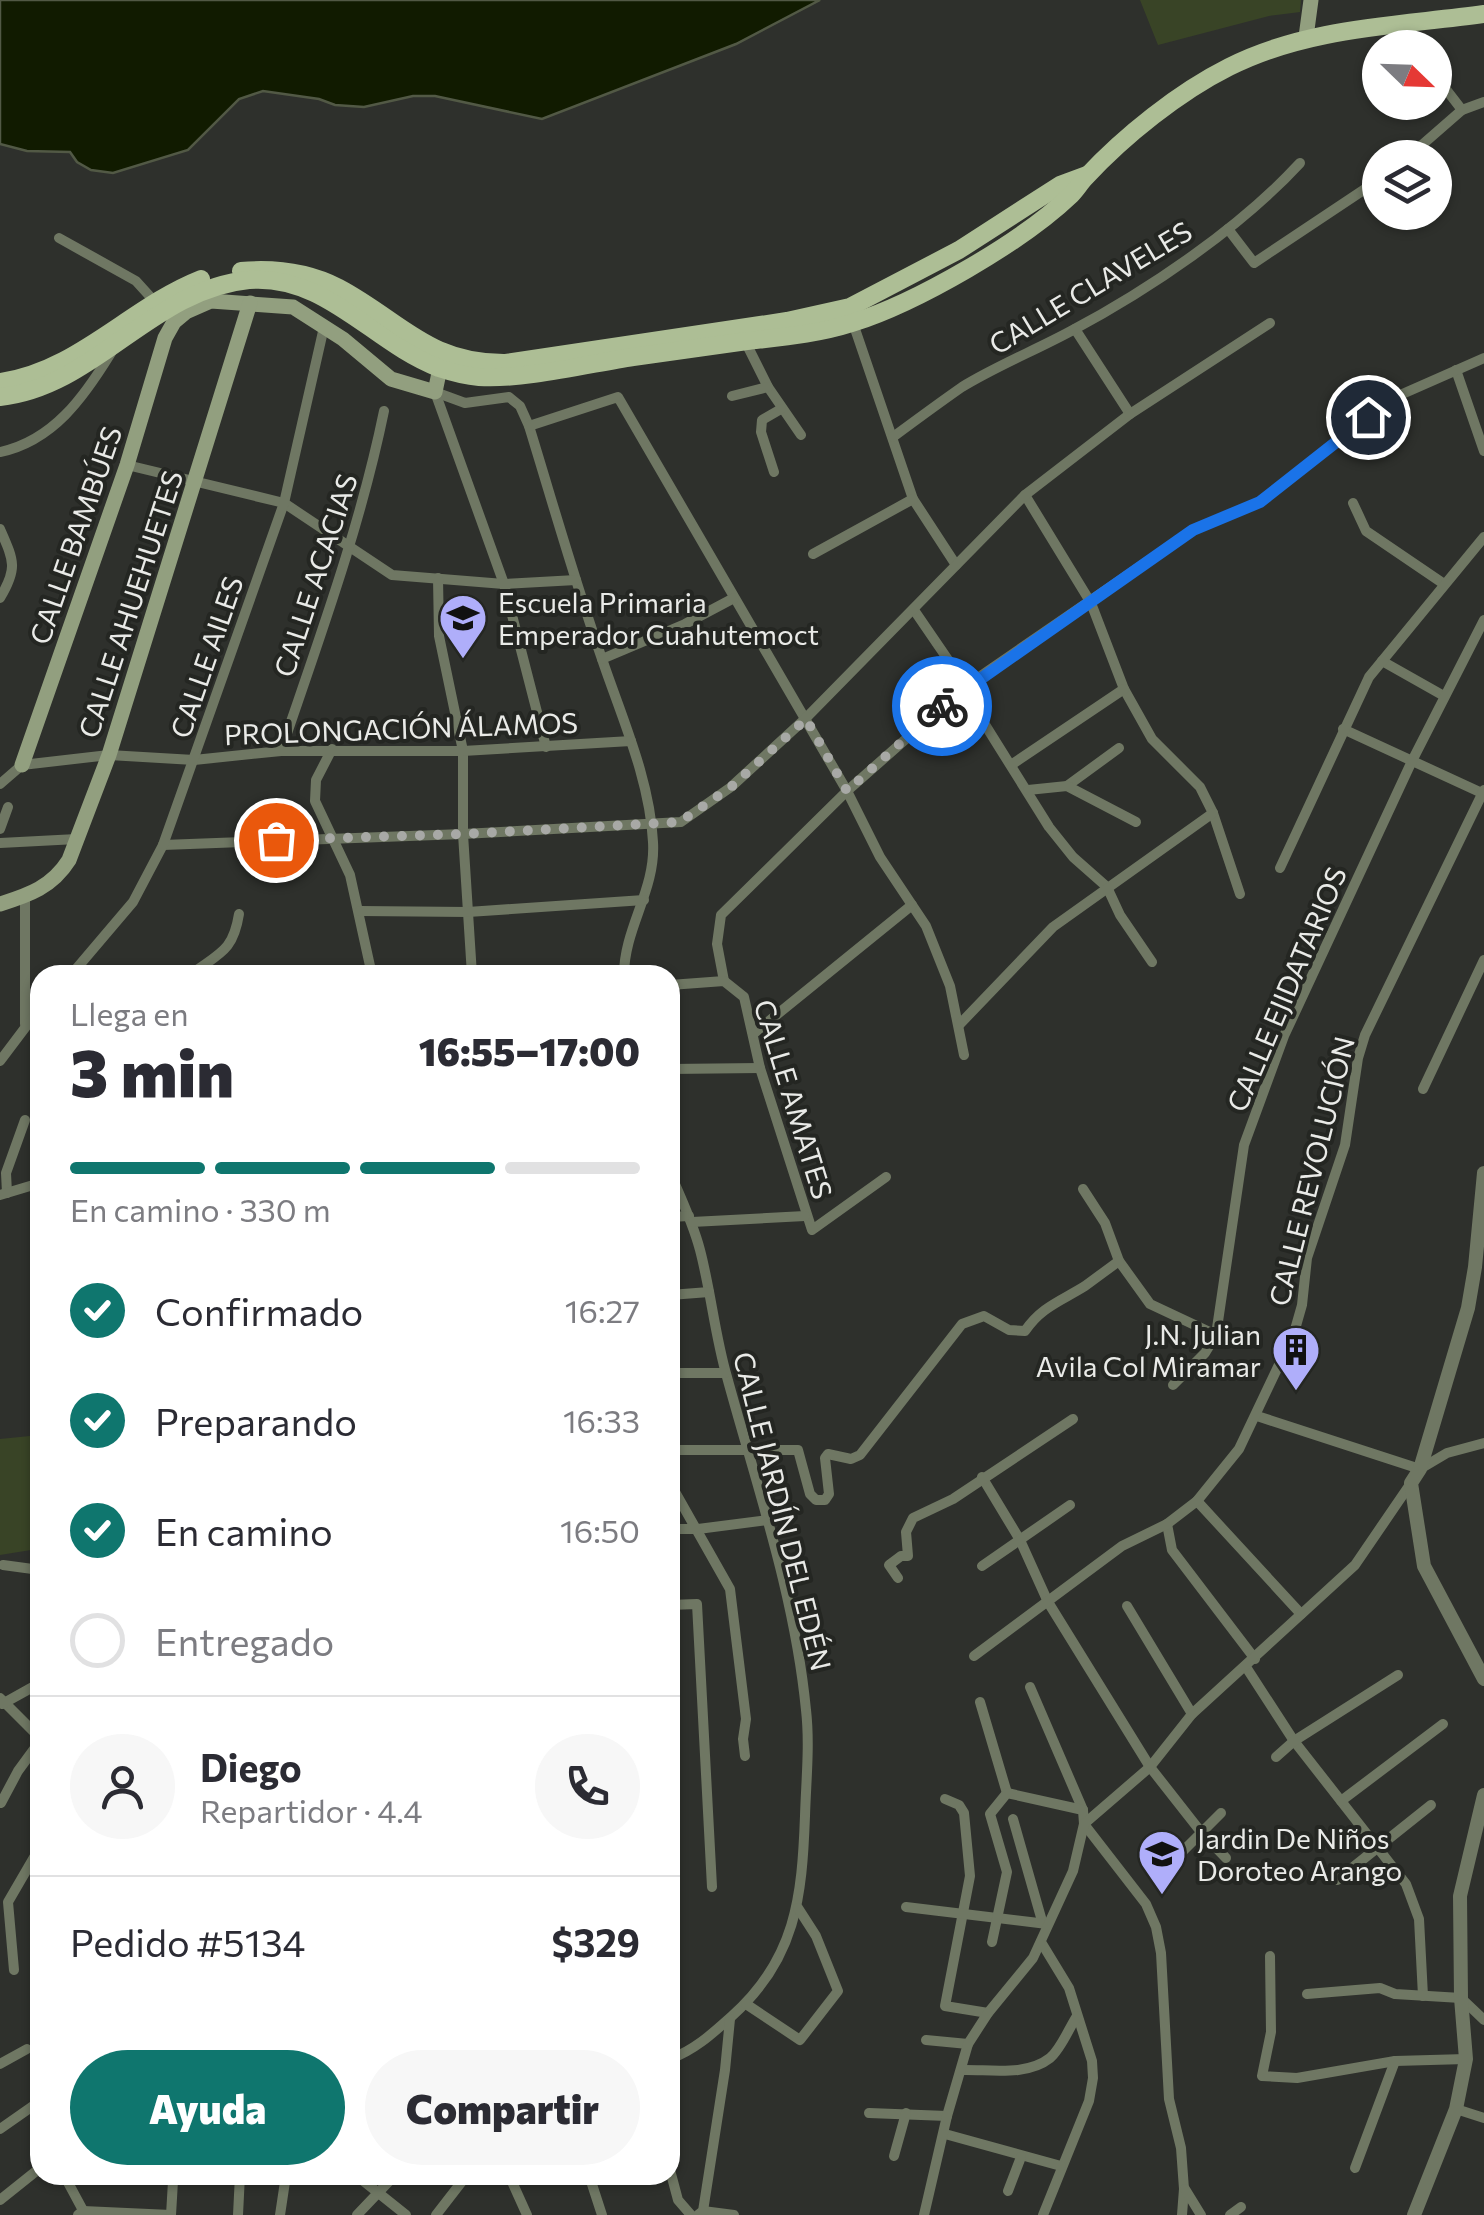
<!DOCTYPE html>
<html lang="es">
<meta charset="utf-8">
<style>
body{margin:0;font-family:Commissioner,sans-serif;background:#f7f7f7;color:#2b2b33;height:100vh;display:flex;flex-direction:column;font-size:38px;white-space:nowrap}
*{box-sizing:border-box;margin:0}
p{font-size:32px;color:#7c7c81}
.icon{flex:none;width:55px;height:55px;fill:none;stroke:currentColor;stroke-width:2;stroke-linecap:round;stroke-linejoin:round}
.map{position:relative;flex:1;overflow:hidden}
.drawer{position:absolute;left:30px;top:965px;width:650px;height:1220px;display:flex;flex-direction:column;background:#fff;border-radius:30px;box-shadow:0 2px 8px #0004}
.drawer>*{flex:none}
.needle{width:65px;rotate:113deg}
.fabs{position:absolute;left:1362px;top:30px;display:grid;gap:20px}
.fabs a{display:grid;place-items:center;width:90px;height:90px;border-radius:50%;background:#fff;box-shadow:0 2px 8px #0004;font-size:50px}
.pin{position:absolute;display:grid;place-items:center;width:85px;height:85px;color:#fff;margin:-42px;border:5px solid #fff;border-radius:50%;box-shadow:0 2px 10px #0007}
.courier{position:absolute;display:grid;place-items:center;width:100px;height:100px;margin:-50px;border:8px solid #1a73e8;border-radius:50%;background:#fff;color:#222;box-shadow:0 2px 12px #0007}
.headline em{font-style:normal;font-weight:800}
.headline div{display:flex;flex-direction:column-reverse}
.headline{display:flex;align-items:center;justify-content:space-between;height:170px;padding:0 40px}
h1{font-size:65px;font-weight:800;line-height:75px}
.bar{display:grid;grid-template-columns:repeat(4,1fr);gap:15px 10px;align-content:center;height:120px;padding:0 40px}
.bar i{height:12px;border-radius:8px;background:#e1e1e2}
.bar .current{background:#0f766e}
.bar p{grid-column:span 4}
.line{display:flex;align-items:center;gap:25px;padding:0 40px;border-top:2px solid #e1e1e2}
.line div{flex:1}
.round{display:grid;place-items:center;flex:none;width:105px;height:105px;border-radius:52px;background:#f7f7f7}
ol{padding:0 40px;list-style:none}
li{display:flex;align-items:center;gap:30px;height:110px}
li p{margin-inline-start:auto}
li .icon{padding:10px;border-radius:50%;background:#0f766e;color:#fff;stroke-width:4}
li:last-child{color:#7c7c81}
li i{width:55px;height:55px;border:5px solid #e1e1e2;border-radius:50%}
.primary-button{display:flex;gap:20px;margin-top:auto;padding:20px 40px}
.primary-button a{flex:1;height:115px;border-radius:60px;background:#0f766e;color:#fff;font-size:40px;font-weight:800;line-height:115px;text-align:center}
.primary-button a+a{background:#f7f7f7;color:#2b2b33}
.map>svg:first-child{display:block}
.green{fill:#394426}
.water{fill:#111b00;stroke:#525945;stroke-width:2.5}
.lines{fill:none;stroke-linecap:round;stroke-linejoin:round}
.minor{stroke:#6f7763;stroke-width:10}
.tertiary{stroke:#6f7763;stroke-width:14}
.secondary{stroke:#929f7f;stroke-width:15}
.primary{stroke:#adbe95;stroke-width:18}
.done{stroke:#a8a9a6;stroke-width:10;stroke-dasharray:0 18}
.route{stroke:#1a73e8;stroke-width:12}
.labels{text-anchor:middle;dominant-baseline:central;stroke-width:8;stroke-linejoin:round;paint-order:stroke}
.street-label{font-size:28px;fill:#e9eae7;stroke:#242622}
.poi-label{font-size:28px;fill:#e9eae7;stroke:#242622;text-anchor:start}
</style>
<div class="map">
<svg width="1484" height="2215" viewBox="0 0 1484 2215">
<rect width="100%" height="100%" fill="#2e302c"/>
<g class="green">
<path d="M1140,0H1301L1300,12L1269,16L1158,45Z"/>
<path d="M40,1435L37,1549L0,1555V1439Z"/>
</g>
<path class="water" d="M0,0H820L736,44L542,119L435,96H413L364,107L335,105L319,99L263,91L239,99L188,150L113,173L91,170L77,162L70,152L27,151L0,144Z"/>
<g class="lines">
<g class="minor">
<path d="M1399,26L1415,48"/>
<path d="M1435,75L1462,110"/>
<path d="M1407,158L1462,110L1484,102"/>
<path d="M1228,229L1254,263L1380,179"/>
<path d="M59,238L136,281L155,302"/>
<path d="M853,323L913,499L956,565"/>
<path d="M1075,329L1130,414"/>
<path d="M745,341L768,387L801,435"/>
<path d="M1456,370L1484,451"/>
<path d="M435,392L465,403L509,397L520,406L529,426C553,504 575,582 602,659C622,718 650,780 653,842C656,890 624,928 624,975"/>
<path d="M435,392L504,584L546,747"/>
<path d="M732,396L768,387"/>
<path d="M529,426L618,397L847,791L880,857L926,926L950,986L964,1055"/>
<path d="M893,437C916,420 939,403 962,387C996,366 1036,350 1071,331C1150,289 1240,228 1300,163"/>
<path d="M0,452C53,441 84,397 111,353"/>
<path d="M127,465L284,503L392,575L504,584L576,580"/>
<path d="M774,472L761,432L762,420L781,409"/>
<path d="M1025,495L1091,603L1124,689L1152,739L1200,787L1213,813L1240,894"/>
<path d="M1353,503L1366,531L1444,584"/>
<path d="M0,529C14,561 18,568 0,598"/>
<path d="M813,554L913,499"/>
<path d="M438,578L439,636L463,751V834L472,975"/>
<path d="M914,610L966,686L979,715L1049,827L1073,857L1107,887L1120,915L1152,962"/>
<path d="M602,659L685,624L734,598"/>
<path d="M1382,661L1444,696"/>
<path d="M1343,729L1484,794"/>
<path d="M332,749L316,780L315,801L350,875L372,975"/>
<path d="M281,751C319,639 360,528 384,411"/>
<path d="M1011,765L1124,689"/>
<path d="M0,784L22,765L109,755L194,760L281,751H463L631,741"/>
<path d="M1067,786L1119,748"/>
<path d="M1028,790L1067,786L1136,822"/>
<path d="M0,829L8,807"/>
<path d="M0,843L77,839"/>
<path d="M163,845L463,834L681,822L731,787L805,719L1025,495L1130,414L1270,323"/>
<path d="M1280,868L1369,677L1484,537"/>
<path d="M25,897V1024"/>
<path d="M360,911L468,912L644,900"/>
<path d="M71,975L133,902L163,845L284,503L324,327"/>
<path d="M190,975C219,953 233,952 239,914"/>
<path d="M724,981L717,944L721,915L847,791L966,686L1193,530L1260,502L1391,399L1484,358"/>
<path d="M670,985L724,981L744,997L760,1068L812,1230L886,1177"/>
<path d="M959,1025L1053,927L1213,813"/>
<path d="M753,1034L912,905"/>
<path d="M0,1061L40,1008"/>
<path d="M670,1069L760,1068"/>
<path d="M1423,1089L1484,960"/>
<path d="M670,1173C681,1198 693,1223 700,1250C711,1292 715,1336 727,1377C757,1487 795,1596 806,1710C810,1745 806,1781 805,1816C802,1897 796,1959 732,2016C713,2033 695,2050 670,2059"/>
<path d="M1083,1189L1105,1223L1119,1261L1150,1304L1216,1335"/>
<path d="M7,1193L6,1173L25,1120"/>
<path d="M0,1195L40,1183"/>
<path d="M670,1217L689,1216"/>
<path d="M692,1222L805,1216"/>
<path d="M670,1295L709,1292"/>
<path d="M670,1373H725"/>
<path d="M1173,1385L1205,1353L1216,1335L1244,1145L1262,1096L1284,1036L1412,761L1484,620"/>
<path d="M1257,1416L1420,1469L1447,1453L1484,1443"/>
<path d="M670,1450H798L810,1494L816,1500H825L829,1494L825,1458L828,1454L851,1459L860,1455L962,1324L984,1316L1009,1330L1025,1331C1041,1307 1061,1301 1085,1286C1096,1278 1108,1269 1119,1261"/>
<path d="M982,1477L1020,1540L1048,1602L1150,1767L1201,1832L1226,1858"/>
<path d="M670,1483L730,1589L746,1719L743,1739L745,1756"/>
<path d="M1197,1501L1301,1614"/>
<path d="M1167,1524L1172,1550L1255,1659"/>
<path d="M670,1529H698L768,1520"/>
<path d="M3,1565L40,1570"/>
<path d="M982,1566L1070,1505"/>
<path d="M898,1578L889,1565L901,1556H908L906,1532L913,1518L953,1499L1073,1419"/>
<path d="M670,1605L697,1604L712,1887"/>
<path d="M1127,1606L1192,1714"/>
<path d="M974,1656L1122,1546L1167,1524L1197,1501L1239,1449L1294,1333L1302,1305L1307,1258L1345,1145L1358,1058L1365,1035L1484,790"/>
<path d="M1246,1667L1294,1741L1406,1884L1419,1919L1423,1996"/>
<path d="M1030,1687L1083,1810"/>
<path d="M0,1698L40,1738"/>
<path d="M980,1702L1007,1793"/>
<path d="M2,1704L40,1683"/>
<path d="M1276,1757L1294,1741L1398,1675"/>
<path d="M945,1799L959,1805L964,1813L970,1876L945,2006L988,2013"/>
<path d="M1341,1801L1443,1724"/>
<path d="M1,1803L18,1771L40,1741"/>
<path d="M1013,1819L1042,1921"/>
<path d="M1171,1863L1221,1813"/>
<path d="M1337,1880L1431,1805"/>
<path d="M906,1907L1047,1924"/>
<path d="M992,1942L1007,1872L990,1814L1007,1793L1083,1810L1084,1824L1146,1904L1156,1927L1161,1953L1169,2099L1181,2148L1184,2189L1182,2215"/>
<path d="M1041,1942L1069,1988L1092,2061L1093,2078L1089,2101L1043,2215"/>
<path d="M1270,1956L1271,2032L1262,2076L1297,2078L1395,2061L1466,2059"/>
<path d="M14,1970L8,1902L40,1847"/>
<path d="M1307,1994L1380,1988L1395,1994L1461,1998L1484,2020"/>
<path d="M746,2004L800,2040L838,1991L816,1936L798,1908"/>
<path d="M926,2040L968,2044"/>
<path d="M0,2064L27,2049"/>
<path d="M961,2070C988,2069 1026,2077 1050,2058C1061,2049 1069,2028 1077,2016"/>
<path d="M1456,2109L1484,2118"/>
<path d="M869,2113L947,2116"/>
<path d="M0,2129L40,2101"/>
<path d="M945,2134L1061,2166"/>
<path d="M894,2156L906,2113"/>
<path d="M1355,2168L1395,2061"/>
<path d="M670,2170L678,2200L691,2215"/>
<path d="M64,2175L85,2214"/>
<path d="M356,2175L406,2215"/>
<path d="M509,2175L527,2215"/>
<path d="M589,2175L602,2215"/>
<path d="M1185,2189L1201,2215"/>
<path d="M1008,2191L1021,2157"/>
<path d="M0,2200L40,2168"/>
<path d="M703,2211L734,2215"/>
<path d="M78,2215L83,2211L171,2215"/>
<path d="M171,2215L173,2181"/>
<path d="M238,2215L240,2175"/>
<path d="M280,2215L286,2175"/>
<path d="M357,2215L395,2175"/>
<path d="M436,2215L467,2175"/>
<path d="M698,2215L703,2211L725,2070L730,2019"/>
<path d="M924,2215L947,2116L968,2044L988,2013L1033,1958L1073,1871L1084,1824L1150,1767L1192,1714L1355,1565L1411,1483"/>
<path d="M1230,2215L1241,2207"/>
</g>
<g class="tertiary">
<path d="M1484,1173L1475,1267L1468,1308L1420,1469L1411,1483L1424,1566L1484,1679"/>
<path d="M1414,2215L1456,2109L1466,2059L1461,1998L1460,1896L1484,1795"/>
</g>
<g class="secondary">
<path d="M1306,37L1311,0"/>
<path d="M22,765L127,465L165,338L174,322L186,312L211,301L293,307L343,339L391,379L435,392L440,368"/>
<path d="M0,904C29,895 52,887 69,860L109,755L250,303"/>
</g>
<g class="primary">
<path d="M241,271C275,268 308,272 339,288C401,321 428,364 506,363L787,321L850,307L959,250L1060,185L1087,175"/>
<path d="M0,382C78,371 130,307 201,279"/>
<path d="M0,397C95,387 152,289 249,280C326,274 373,343 439,368C451,372 466,376 479,377C523,380 588,364 633,357C671,352 709,346 747,341C782,337 818,334 852,323C916,303 1022,242 1071,195C1076,190 1081,182 1086,177C1124,136 1179,92 1229,67C1308,27 1398,26 1484,14"/>
</g>
</g>
<g class="lines">
<path class="done" d="M276,840L463,834L680,822L731,787L806,719L847,791L942,706"/>
<path class="route" d="M942,706L1193,530L1260,502L1368,417"/>
</g>
<defs>
<g id="school-pin" transform="scale(2.5)"><path d="M0 17L-7.5 6A9.5 9.5 0 1 1 7.5 6Z" fill="#afaefa" stroke="#242622"/><path d="M0-5L7-2L0 1L-7-2ZM-4 1L0 2.5L4 1V4Q0 6-4 4Z" fill="#111"/></g>
<g id="building-pin" transform="scale(2.5)"><path d="M0 17L-7.5 6A9.5 9.5 0 1 1 7.5 6Z" fill="#afaefa" stroke="#242622"/><path d="M-4-6H4V6H1V3H-1V6H-4ZM-2.5-4.3h1.7v1.8h-1.7ZM.8-4.3h1.7v1.8H.8ZM-2.5-1h1.7V.8h-1.7ZM.8-1h1.7V.8H.8Z" fill="#111"/></g>
</defs>
<g fill-rule="evenodd">
<use href="#school-pin" x="463" y="618"/>
<use href="#building-pin" x="1296" y="1350"/>
<use href="#school-pin" x="1162" y="1854"/>
</g>
<g class="labels">
<g class="street-label">
<text transform="translate(1090 287) rotate(-31)">CALLE CLAVELES</text>
<text transform="translate(75 535) rotate(-71)">CALLE BAMBÚES</text>
<text transform="translate(315 575) rotate(-72)">CALLE ACACIAS</text>
<text transform="translate(130 604) rotate(-72)">CALLE AHUEHUETES</text>
<text transform="translate(206 657) rotate(-71)">CALLE AILES</text>
<text transform="translate(401 728) rotate(-2)">PROLONGACIÓN ÁLAMOS</text>
<text transform="translate(1286 989) rotate(-67)">CALLE EJIDATARIOS</text>
<text transform="translate(794 1099) rotate(73)">CALLE AMATES</text>
<text transform="translate(1311 1171) rotate(-76)">CALLE REVOLUCIÓN</text>
<text transform="translate(783 1511) rotate(76)">CALLE JARDÍN DEL EDÉN</text>
</g>
<g class="poi-label">
<text x="498" y="602">Escuela Primaria<tspan x="498" dy="32">Emperador Cuahutemoct</tspan></text>
<text x="1261" y="1334" text-anchor="end">J.N. Julian<tspan x="1261" dy="32">Avila Col Miramar</tspan></text>
<text x="1197" y="1838">Jardin De Niños<tspan x="1197" dy="32">Doroteo Arango</tspan></text>
</g>
</g>
</svg>
<div class="fabs">
<a><svg class="needle" viewBox="-14 -14 28 28"><path d="M0-13l5 13h-10z" fill="#e53935"/><path d="M0 13l5-13h-10z" fill="#7c7c81"/></svg></a>
<a><svg class="icon" aria-label="layers" viewBox="0 0 24 24"><path d="M12 4l9 5-9 5-9-5zM3 14l9 5 9-5"/></svg></a>
</div>
<div class="pin" style="left:276px;top:840px;background:#ea580c"><svg class="icon" aria-label="bag" viewBox="0 0 24 24"><path d="M5 8h14l-1 12H6zM9 8a3 3 0 0 1 6 0"/></svg></div>
<div class="pin" style="left:1368px;top:417px;background:#1f2937"><svg class="icon" aria-label="home" viewBox="0 0 24 24"><path d="M3 11l9-7 9 7M6 9v11h12V9"/></svg></div>
<div class="courier" style="left:942px;top:706px"><svg class="icon" aria-label="bike" viewBox="0 0 24 24"><circle cx="6" cy="16" r="4"/><circle cx="18" cy="16" r="4"/><path d="M6 16l4-8h5l3 8M10 8l3 8H6M13 5h3"/></svg></div>
<section class="drawer">
<div class="headline"><div><h1>3 min</h1><p>Llega en</p></div><em>16:55–17:00</em></div>
<div class="bar"><i class="current"></i><i class="current"></i><i class="current"></i><i></i><p>En camino · 330 m</p></div>
<ol>
<li><svg class="icon" aria-label="check" viewBox="0 0 24 24"><path d="M5 12l5 5 9-10"/></svg>Confirmado<p>16:27</p></li>
<li><svg class="icon" aria-label="check" viewBox="0 0 24 24"><path d="M5 12l5 5 9-10"/></svg>Preparando<p>16:33</p></li>
<li><svg class="icon" aria-label="check" viewBox="0 0 24 24"><path d="M5 12l5 5 9-10"/></svg>En camino<p>16:50</p></li>
<li><i></i>Entregado</li>
</ol>
<div class="line" style="height:180px"><a class="round"><svg class="icon" aria-label="person" viewBox="0 0 24 24"><circle cx="12" cy="8" r="4"/><path d="M4 21q1-7 8-7t8 7"/></svg></a><div><b>Diego</b><p>Repartidor · 4.4</p></div><a class="round"><svg class="icon" aria-label="phone" viewBox="0 0 24 24"><path d="M5 4h4l2 5-3 2q2 4 5 5l2-3 5 2v4C11 20 4 13 5 4z"/></svg></a></div>
<div class="line" style="height:130px"><div>Pedido #5134</div><b>$329</b></div>
<div class="primary-button"><a>Ayuda</a><a>Compartir</a></div>
</section>
</div>
